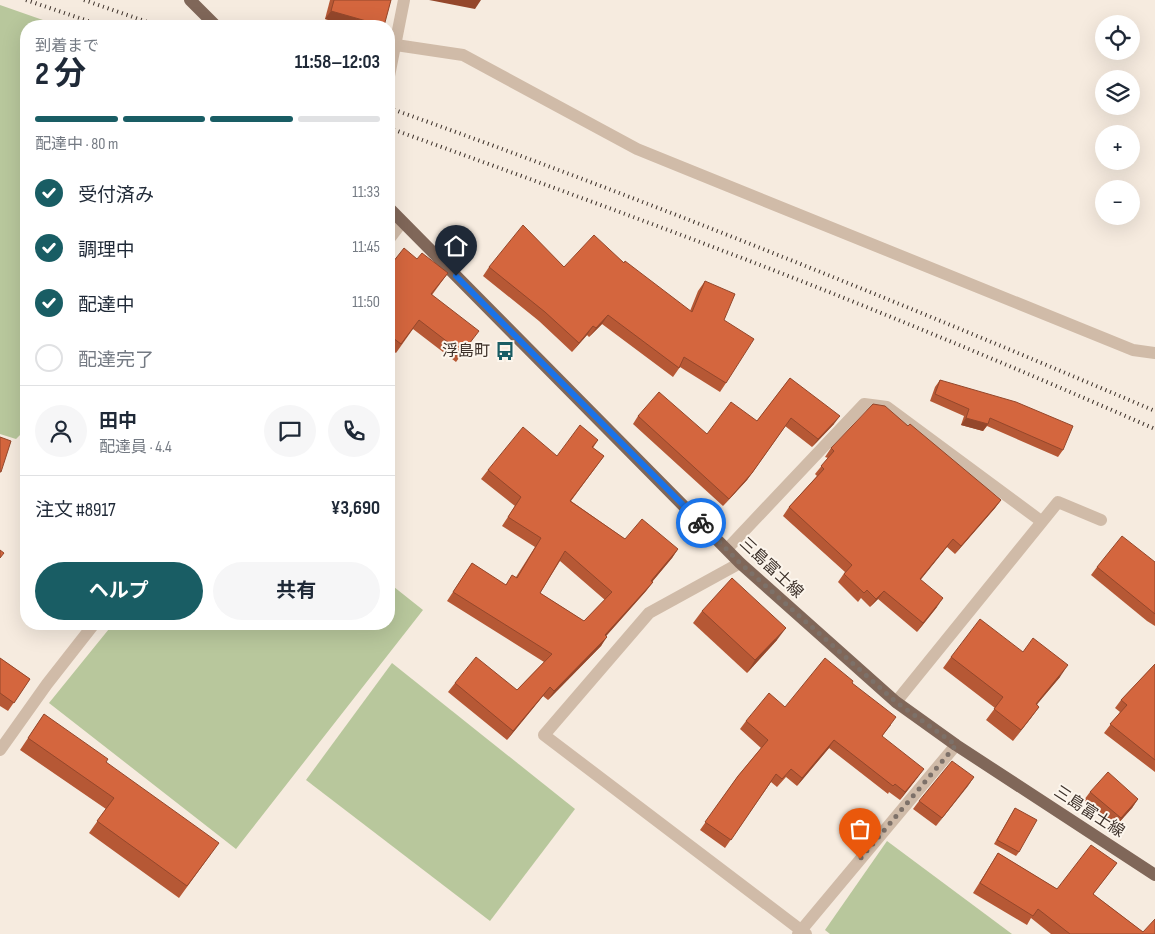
<!DOCTYPE html>
<html lang="ja">
<meta charset="utf-8">
<style>
body{margin:0;font-family:"Sofia Sans Condensed","Noto Sans JP",sans-serif;background:#f6f6f7;color:#1f2937;height:100vh;display:flex;flex-direction:column;font-size:19px;white-space:nowrap}
*{box-sizing:border-box;margin:0}
p{font-size:16px;color:#747a83}
.icon{flex:none;width:28px;height:28px;fill:none;stroke:currentColor;stroke-width:2;stroke-linecap:round;stroke-linejoin:round}
.map{position:relative;flex:1;overflow:hidden}
.panel{position:absolute;left:20px;top:20px;width:375px;height:610px;display:flex;flex-direction:column;background:#fff;border-radius:20px;box-shadow:0 5px 20px #0002}
.panel>*{flex:none}
.buttons{position:absolute;left:1095px;top:15px;display:grid;gap:10px}
.buttons a{display:grid;place-items:center;width:45px;height:45px;border-radius:50%;background:#fff;box-shadow:0 5px 20px #0002;font-size:25px}
.pin{position:absolute;display:grid;place-items:center;width:42px;height:42px;color:#fff;margin:-51px -21px;border-radius:50% 50% 50% 0;rotate:-45deg;box-shadow:0 0 5px #0007}
.pin .icon{rotate:45deg}
.courier{position:absolute;display:grid;place-items:center;width:50px;height:50px;margin:-25px;border:4px solid #1a73e8;border-radius:50%;background:#fff;color:#222;box-shadow:0 1px 6px #0007}
.head em{font-style:normal;font-weight:700}
.head div{display:flex;flex-direction:column-reverse}
.head{display:flex;align-items:center;justify-content:space-between;height:85px;padding:0 15px}
h1{font-size:32px;font-weight:700;line-height:38px}
.bar{display:grid;grid-template-columns:repeat(4,1fr);gap:8px 5px;align-content:center;height:60px;padding:0 15px}
.bar i{height:6px;border-radius:4px;background:#e0e1e3}
.bar .on{background:#195d64}
.bar p{grid-column:span 4}
.line{display:flex;align-items:center;gap:12px;padding:0 15px;border-top:1px solid #e0e1e3}
.line div{flex:1}
.round{display:grid;place-items:center;flex:none;width:52px;height:52px;border-radius:26px;background:#f6f6f7}
ol{padding:0 15px;list-style:none}
li{display:flex;align-items:center;gap:15px;height:55px}
li p{margin-inline-start:auto}
li .icon{padding:5px;border-radius:50%;background:#195d64;color:#fff;stroke-width:4}
li:last-child{color:#747a83}
li i{width:28px;height:28px;border:2px solid #e0e1e3;border-radius:50%}
.cta{display:flex;gap:10px;margin-top:auto;padding:10px 15px}
.cta a{flex:1;height:58px;border-radius:30px;background:#195d64;color:#fff;font-size:20px;font-weight:700;line-height:58px;text-align:center}
.cta a+a{background:#f6f6f7;color:#1f2937}
.map>svg:first-child{display:block}
.grass{fill:#b8c79c}
.lines{fill:none;stroke-linecap:round;stroke-linejoin:round}
.minor{stroke:#d0bba8;stroke-width:12}
.major{stroke:#806759;stroke-width:12}
.rail{stroke:#3c3029;stroke-width:4;stroke-dasharray:1 4;stroke-linecap:butt}
.wall{fill:#b65835;fill-rule:evenodd}
.shaded-wall{fill:#94472b}
.building{fill:#d4663e;stroke:#94472b;fill-rule:evenodd}
.done{stroke:#7d7169;stroke-width:5;stroke-dasharray:0 9}
.route{stroke:#1a73e8;stroke-width:6}
.labels{text-anchor:middle;dominant-baseline:central;stroke-width:4;stroke-linejoin:round;paint-order:stroke}
.poi-label{font-size:16px;fill:#3c3029;stroke:#fcf5ec;text-anchor:end}
.street-label{font-size:16px;fill:#3c3029;stroke:#fcf5ec}
</style>
<div class="map">
<svg width="1155" height="934" viewBox="0 0 1155 934">
<rect width="100%" height="100%" fill="#f6ebdf"/>
<g class="grass">
<path d="M0,5L60,26H26V429L16,439L0,434Z"/>
<path d="M389,583L423,610L236,849L49,703L113,624H389Z"/>
<path d="M392,663L575,809L490,921L306,780Z"/>
<path d="M887,841L1012,934H830L825,930Z"/>
</g>
<g class="lines">
<g class="minor">
<path d="M396,45L463,55L637,149L1133,350L1155,353"/>
<path d="M389,76L404,0"/>
<path d="M389,239L402,222"/>
<path d="M727,549L864,404L887,407L1041,521"/>
<path d="M740,563L649,613L544,735L806,934"/>
<path d="M896,702L1058,502L1101,520"/>
<path d="M0,750L47,684L94,624"/>
<path d="M798,934L956,745"/>
</g>
<g class="major">
<path d="M190,0L216,26"/>
<path d="M389,208L740,563L896,702L956,745L1155,875"/>
</g>
<g class="rail">
<path d="M26,0L103,26"/>
<path d="M84,0L159,26"/>
<path d="M389,108C648,200 902,303 1155,411"/>
<path d="M389,128C533,180 677,232 819,288C932,333 1044,380 1155,429"/>
</g>
</g>
<g class="wall">
<path d="M330,0H391L383,26H350L325,19Z"/>
<path d="M417,259L448,273L432,295L473,339L456,362L413,329L396,353L389,348V267Z"/>
<path d="M624,263L690,311L698,291L705,281L724,320L726,383L720,392L680,367L673,377L602,324L589,337L587,335L572,352L539,321L483,276L489,267H564Z"/>
<path d="M790,378L834,424L812,447L785,426L747,480L723,506L633,424L638,416L707,434L757,421Z"/>
<path d="M940,380L1063,450L1058,457L987,426L983,431L961,425L964,416L930,401L935,387Z"/>
<path d="M908,426L1001,500L995,508L955,554L947,547L920,580L937,607L917,632L878,599L870,607L861,598L858,602L838,582L845,572L783,516L789,507L817,476L815,474L828,458L825,457L831,448Z"/>
<path d="M598,440L593,448L604,456L571,501L625,539L678,549L672,558L652,582H653L646,591L606,636L601,646L548,700L543,696L507,740L448,692L455,683L517,690L544,662L447,601L472,563L505,585L516,577L535,547L502,526L515,506L481,479L488,470L557,456ZM560,561L605,600L584,621L540,593Z"/>
<path d="M1155,562V626L1147,621L1091,575L1097,567Z"/>
<path d="M702,611L777,640L747,673L693,623Z"/>
<path d="M1023,652L1060,677L1037,704L1039,707L1013,741L986,720L995,708L943,668L951,657Z"/>
<path d="M0,658L30,679L8,711L0,706Z"/>
<path d="M1155,664V772L1104,733L1120,712L1115,708L1121,700Z"/>
<path d="M852,683L891,725L882,736L918,777L900,800L889,792L888,794L829,748L797,786L786,777L777,787L771,782L725,848L700,830L738,776L761,748L740,729L746,721Z"/>
<path d="M44,714L106,762L211,854L179,898L89,833L106,809L20,750Z"/>
<path d="M974,777L936,826L913,809L919,801Z"/>
<path d="M1090,792L1138,799L1132,808L1115,827L1084,800Z"/>
<path d="M1015,808L1019,852L1016,856L994,844Z"/>
<path d="M998,853L1057,889L1117,863L1093,894L1143,932L1155,934H1051L1031,918L1027,925L973,893Z"/>
</g>
<g class="shaded-wall">
<path d="M429,0H481L475,9Z"/>
<path d="M331,11L384,26H350L325,19Z"/>
<path d="M608,315L602,324L589,337L596,328Z"/>
<path d="M593,326L587,335L572,352L579,343Z"/>
<path d="M840,416L834,424L812,447L818,439Z"/>
<path d="M791,418L747,480L723,506L729,499Z"/>
<path d="M966,418L988,424L983,431L961,425Z"/>
<path d="M1001,500L995,508L955,554L961,546Z"/>
<path d="M953,539L947,547L914,588L920,579Z"/>
<path d="M678,549L672,558L645,590L651,581Z"/>
<path d="M653,582L646,591L599,644L605,635Z"/>
<path d="M884,591L878,599L870,607L876,599Z"/>
<path d="M943,598L937,607L917,632L923,623Z"/>
<path d="M786,628L777,640L747,673L755,660Z"/>
<path d="M607,637L601,646L548,700L554,691Z"/>
<path d="M1068,665L1060,677L1028,715L1036,704Z"/>
<path d="M550,687L543,696L507,740L513,731Z"/>
<path d="M1039,707L1031,718L1013,741L1021,730Z"/>
<path d="M834,740L829,748L797,786L802,778Z"/>
<path d="M924,769L918,777L900,800L905,792Z"/>
<path d="M974,777L968,786L936,826L942,818Z"/>
<path d="M1138,799L1132,808L1115,827L1121,818Z"/>
</g>
<g class="building">
<path d="M334,0H391L384,26L331,11Z"/>
<path d="M523,225L564,267L594,235L624,263L625,261L692,312L705,281L735,294L724,320L754,339L726,383L684,357L679,368L608,315L596,328L593,326L579,343L545,312L489,267Z"/>
<path d="M404,248L417,259L422,253L448,273L431,294L479,331L462,353L419,320L401,344L389,335V267Z"/>
<path d="M790,378L840,416L818,439L791,418L752,473L729,499L638,416L659,392L707,434L731,402L757,421Z"/>
<path d="M940,380L1016,402L1073,426L1063,450L990,418L988,424L966,418L969,409L935,394Z"/>
<path d="M873,404L885,406L908,426L910,424L1001,500L961,546L953,539L920,579L943,598L923,623L884,591L876,599L867,590L864,593L844,574L852,565L789,507L824,469L821,466L834,451L831,448Z"/>
<path d="M580,425L598,440L592,447L604,456L570,501L625,539L642,519L678,549L651,581L653,582L605,635L607,637L554,691L550,687L513,731L455,683L476,657L517,690L552,654L453,592L472,563L506,585L512,575L517,578L541,538L508,517L521,497L488,470L523,427L557,456ZM565,551L612,592L584,621L540,593Z"/>
<path d="M0,437L11,441L1,472H0Z"/>
<path d="M1122,536L1155,562V614L1097,567Z"/>
<path d="M0,550L4,553L0,558Z"/>
<path d="M732,578L786,628L755,660L702,611Z"/>
<path d="M980,619L1023,652L1033,638L1068,665L1036,704L1039,707L1021,730L994,709L1003,697L951,657Z"/>
<path d="M0,658L30,679L14,703L0,693Z"/>
<path d="M825,658L853,681L852,683L896,717L882,736L924,769L905,792L895,784L893,786L834,740L802,778L791,769L782,779L776,774L731,840L705,822L738,776L768,740L746,721L769,693L785,707Z"/>
<path d="M1155,664V760L1110,724L1127,705L1121,700Z"/>
<path d="M44,714L108,759L106,762L219,843L187,886L97,821L114,798L28,738Z"/>
<path d="M952,761L974,777L942,818L919,801Z"/>
<path d="M1108,772L1138,799L1121,818L1090,792Z"/>
<path d="M1015,808L1037,820L1019,852L997,840Z"/>
<path d="M1091,845L1117,863L1093,894L1143,932L1155,919V934H1070L1038,909L1033,916L980,883L998,853L1057,889Z"/>
</g>
<g class="lines">
<path class="done" d="M701,523L740,563L896,702L956,745L860,859"/>
<path class="route" d="M456,276L701,523"/>
</g>
<defs>
<g id="bus-bare" transform="scale(1.5)"><path d="M-5-6H5V4H4V6H2V4H-2V6H-4V4H-5ZM-3.5-4V0h7V-4ZM-3.5 1.2v1.5H-2V1.2ZM2 1.2v1.5H3.5V1.2Z" fill="#195d64" stroke="#fcf5ec" stroke-width="2.5" paint-order="stroke"/></g>
</defs>
<g fill-rule="evenodd">
<use href="#bus-bare" x="505" y="351"/>
</g>
<g class="labels">
<g class="poi-label">
<text x="490" y="351">浮島町</text>
</g>
<g class="street-label">
<text transform="translate(771 568) rotate(43)">三島富士線</text>
<text transform="translate(1089 812) rotate(33)">三島富士線</text>
</g>
</g>
</svg>
<div class="buttons">
<a><svg class="icon" aria-label="locate" viewBox="0 0 24 24"><circle cx="12" cy="12" r="6"/><path d="M12 2v4M12 18v4M2 12h4M18 12h4"/></svg></a>
<a><svg class="icon" aria-label="layers" viewBox="0 0 24 24"><path d="M12 4l9 5-9 5-9-5zM3 14l9 5 9-5"/></svg></a>
<a>+</a>
<a>−</a>
</div>
<div class="pin" style="left:860px;top:859px;background:#ea580c"><svg class="icon" aria-label="bag" viewBox="0 0 24 24"><path d="M5 8h14l-1 12H6zM9 8a3 3 0 0 1 6 0"/></svg></div>
<div class="pin" style="left:456px;top:276px;background:#1f2937"><svg class="icon" aria-label="home" viewBox="0 0 24 24"><path d="M3 11l9-7 9 7M6 9v11h12V9"/></svg></div>
<div class="courier" style="left:701px;top:523px"><svg class="icon" aria-label="bike" viewBox="0 0 24 24"><circle cx="6" cy="16" r="4"/><circle cx="18" cy="16" r="4"/><path d="M6 16l4-8h5l3 8M10 8l3 8H6M13 5h3"/></svg></div>
<section class="panel">
<div class="head"><div><h1>2 分</h1><p>到着まで</p></div><em>11:58–12:03</em></div>
<div class="bar"><i class="on"></i><i class="on"></i><i class="on"></i><i></i><p>配達中 · 80 m</p></div>
<ol>
<li><svg class="icon" aria-label="check" viewBox="0 0 24 24"><path d="M5 12l5 5 9-10"/></svg>受付済み<p>11:33</p></li>
<li><svg class="icon" aria-label="check" viewBox="0 0 24 24"><path d="M5 12l5 5 9-10"/></svg>調理中<p>11:45</p></li>
<li><svg class="icon" aria-label="check" viewBox="0 0 24 24"><path d="M5 12l5 5 9-10"/></svg>配達中<p>11:50</p></li>
<li><i></i>配達完了</li>
</ol>
<div class="line" style="height:90px"><a class="round"><svg class="icon" aria-label="person" viewBox="0 0 24 24"><circle cx="12" cy="8" r="4"/><path d="M4 21q1-7 8-7t8 7"/></svg></a><div><b>田中</b><p>配達員 · 4.4</p></div><a class="round"><svg class="icon" aria-label="chat" viewBox="0 0 24 24"><path d="M4 5h16v11H9l-5 4z"/></svg></a><a class="round"><svg class="icon" aria-label="phone" viewBox="0 0 24 24"><path d="M5 4h4l2 5-3 2q2 4 5 5l2-3 5 2v4C11 20 4 13 5 4z"/></svg></a></div>
<div class="line" style="height:65px"><div>注文 #8917</div><b>¥3,690</b></div>
<div class="cta"><a>ヘルプ</a><a>共有</a></div>
</section>
</div>
